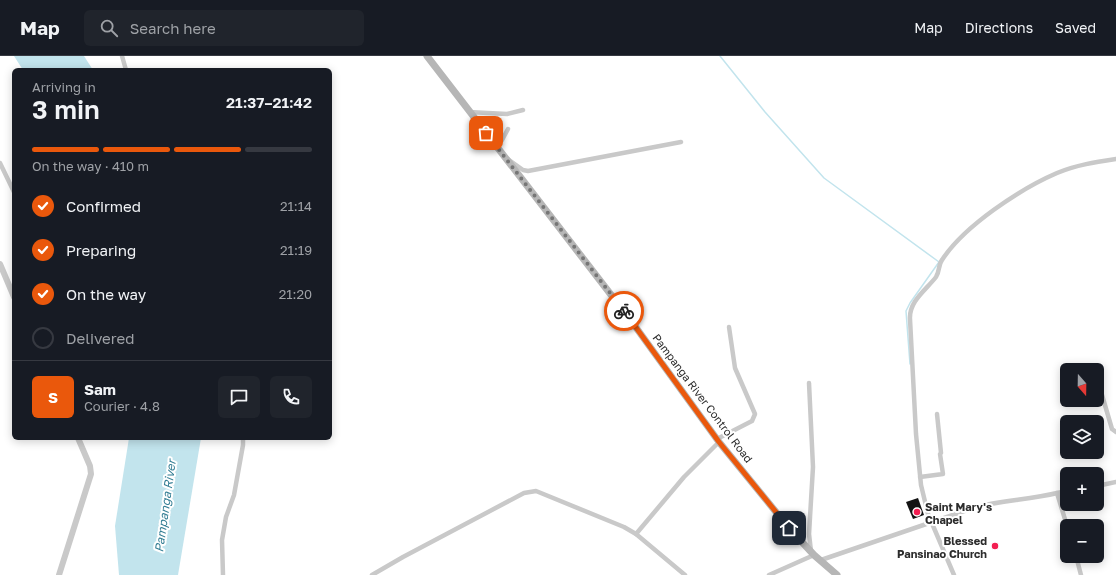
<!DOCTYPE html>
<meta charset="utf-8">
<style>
body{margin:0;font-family:"Golos Text",sans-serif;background:#20242c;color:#f1f3f6;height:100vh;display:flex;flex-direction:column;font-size:15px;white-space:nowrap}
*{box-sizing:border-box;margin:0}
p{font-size:13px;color:#9ea1a6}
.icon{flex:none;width:22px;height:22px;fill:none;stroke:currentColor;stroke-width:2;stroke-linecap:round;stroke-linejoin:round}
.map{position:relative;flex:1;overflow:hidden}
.panel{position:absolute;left:12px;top:12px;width:320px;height:372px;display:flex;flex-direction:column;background:#171b24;border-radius:6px;box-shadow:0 2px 10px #0003}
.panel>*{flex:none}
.needle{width:26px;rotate:160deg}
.tools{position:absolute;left:1060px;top:307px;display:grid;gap:8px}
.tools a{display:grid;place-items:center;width:44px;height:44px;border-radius:6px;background:#171b24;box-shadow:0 2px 10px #0003;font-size:20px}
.pin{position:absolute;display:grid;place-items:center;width:34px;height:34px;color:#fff;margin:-17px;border-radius:8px;box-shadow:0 2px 6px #0006}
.courier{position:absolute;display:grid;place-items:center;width:40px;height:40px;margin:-20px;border:3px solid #ea580c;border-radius:50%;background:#fff;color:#222;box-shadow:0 1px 5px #0007}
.summary em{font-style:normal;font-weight:600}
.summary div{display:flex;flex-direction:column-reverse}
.summary{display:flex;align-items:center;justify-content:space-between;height:68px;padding:0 20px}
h1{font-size:26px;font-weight:600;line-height:30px}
.bar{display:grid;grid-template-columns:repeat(4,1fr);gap:6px 4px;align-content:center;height:48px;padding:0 20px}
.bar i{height:5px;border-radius:3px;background:#363941}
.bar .current{background:#ea580c}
.bar p{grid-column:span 4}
.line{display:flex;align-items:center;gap:10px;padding:0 20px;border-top:1px solid #363941}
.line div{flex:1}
.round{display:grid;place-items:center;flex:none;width:42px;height:42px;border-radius:6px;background:#20242c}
ol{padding:0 20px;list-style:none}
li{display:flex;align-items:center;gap:12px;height:44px}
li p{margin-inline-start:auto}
li .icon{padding:4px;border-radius:50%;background:#ea580c;color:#fff;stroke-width:4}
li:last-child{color:#9ea1a6}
li i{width:22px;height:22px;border:2px solid #363941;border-radius:50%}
header{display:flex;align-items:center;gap:24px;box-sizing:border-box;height:56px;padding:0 20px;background:#171b24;border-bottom:1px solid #363941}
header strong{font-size:19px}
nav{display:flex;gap:22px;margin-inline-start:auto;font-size:14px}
.search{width:280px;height:36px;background:#20242c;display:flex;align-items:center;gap:10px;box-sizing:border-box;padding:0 14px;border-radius:6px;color:#9ea1a6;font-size:15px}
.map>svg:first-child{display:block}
.water{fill:#c2e4ed}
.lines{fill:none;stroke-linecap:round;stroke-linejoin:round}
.stream{stroke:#c2e4ed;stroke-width:1.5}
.building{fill:#131313}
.minor{stroke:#c9c9c9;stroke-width:4.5}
.tertiary{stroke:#c9c9c9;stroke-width:6}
.secondary{stroke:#b6b6b6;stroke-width:7}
.done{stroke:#767676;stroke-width:4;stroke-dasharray:0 7.2}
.route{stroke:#ea580c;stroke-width:5}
.poi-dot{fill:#f31e51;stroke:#fff;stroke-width:1.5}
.labels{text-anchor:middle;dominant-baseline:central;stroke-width:4;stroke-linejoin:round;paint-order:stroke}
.street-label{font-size:11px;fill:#2c2c2c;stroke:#fff}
.poi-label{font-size:11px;font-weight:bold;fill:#2c2c2c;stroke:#fff;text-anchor:start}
.water-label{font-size:12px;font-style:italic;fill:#347e94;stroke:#fff}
</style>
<header>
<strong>Map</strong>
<div class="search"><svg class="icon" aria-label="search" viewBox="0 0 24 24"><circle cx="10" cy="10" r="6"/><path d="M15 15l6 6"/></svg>Search here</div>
<nav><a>Map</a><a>Directions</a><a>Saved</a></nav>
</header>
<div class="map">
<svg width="1116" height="519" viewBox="0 0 1116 519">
<rect width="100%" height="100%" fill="#fff"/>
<g class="water">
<path d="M14,0H84L93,14H23Z"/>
<path d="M129,382H201L178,519H119L115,470Z"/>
</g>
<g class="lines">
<path class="stream" d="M720,0L765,56L824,122L939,206L910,247L906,255L910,308"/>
</g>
<path class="building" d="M918,442L924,459L913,463L906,446Z"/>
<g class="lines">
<g class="minor">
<path d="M122,0L126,14"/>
<path d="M469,56L507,58L523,54"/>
<path d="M489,79L502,84L508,73"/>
<path d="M509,104L523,114L528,115L681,86"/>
<path d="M0,107L14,136"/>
<path d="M809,327L813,411L809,478L811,495"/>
<path d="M1102,339L1112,373L1116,376"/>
<path d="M717,383L752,365L755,358L735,312L729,271"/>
<path d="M920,421L943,418L940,398L941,397L937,358"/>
<path d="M1097,430L1116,426"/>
<path d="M1057,437L1067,435"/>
<path d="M636,478L684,421L719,386"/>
<path d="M1076,500L1081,519"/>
<path d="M821,504L973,452C1000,444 1029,444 1057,437L1067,470"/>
<path d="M223,519L222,484L226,461L234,439L243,389V382"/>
<path d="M372,519L403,501L524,437L536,435L624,471L636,478L685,519"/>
<path d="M769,519L814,499"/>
<path d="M954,519L928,458L921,429L916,378L910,263C909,245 926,234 936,221C940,215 938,209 942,204C964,170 1020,133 1057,117C1076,109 1096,106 1116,103"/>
</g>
<g class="tertiary">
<path d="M0,208L14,241"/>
<path d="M59,519L91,418L90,410L78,382"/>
</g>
<path class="secondary" d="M427,0L632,266L719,386L789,472L814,499L837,519"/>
</g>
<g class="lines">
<path class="done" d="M486,77L624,255"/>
<path class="route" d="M624,255L719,386L789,472"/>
</g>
<g class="poi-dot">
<circle cx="917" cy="456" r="4"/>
<circle cx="995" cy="490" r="4"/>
</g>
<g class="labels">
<g class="street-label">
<text transform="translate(703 342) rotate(53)">Pampanga River Control Road</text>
</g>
<g class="poi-label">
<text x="925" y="450">Saint Mary's<tspan x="925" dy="13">Chapel</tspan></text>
<text x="987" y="484" text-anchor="end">Blessed<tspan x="987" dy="13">Pansinao Church</tspan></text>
</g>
<g class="water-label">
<text transform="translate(165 450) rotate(-82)">Pampanga River</text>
</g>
</g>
</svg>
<div class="tools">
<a><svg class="needle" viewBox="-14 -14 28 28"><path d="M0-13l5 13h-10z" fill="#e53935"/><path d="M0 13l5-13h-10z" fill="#9ea1a6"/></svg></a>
<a><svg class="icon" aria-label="layers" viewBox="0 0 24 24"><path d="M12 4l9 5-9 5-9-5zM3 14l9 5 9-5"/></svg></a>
<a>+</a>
<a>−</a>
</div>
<div class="pin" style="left:486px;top:77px;background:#ea580c"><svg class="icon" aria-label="bag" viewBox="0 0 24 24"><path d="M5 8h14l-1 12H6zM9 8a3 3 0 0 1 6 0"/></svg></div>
<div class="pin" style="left:789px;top:472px;background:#1f2937"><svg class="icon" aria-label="home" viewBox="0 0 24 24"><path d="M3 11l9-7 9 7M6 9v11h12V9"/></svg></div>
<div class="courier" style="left:624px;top:255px"><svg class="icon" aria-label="bike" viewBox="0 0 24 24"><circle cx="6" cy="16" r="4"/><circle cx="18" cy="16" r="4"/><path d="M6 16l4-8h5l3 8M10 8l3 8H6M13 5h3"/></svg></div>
<section class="panel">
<div class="summary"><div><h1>3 min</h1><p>Arriving in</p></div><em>21:37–21:42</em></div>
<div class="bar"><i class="current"></i><i class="current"></i><i class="current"></i><i></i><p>On the way · 410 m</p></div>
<ol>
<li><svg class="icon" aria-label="check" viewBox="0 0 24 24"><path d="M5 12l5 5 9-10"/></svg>Confirmed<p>21:14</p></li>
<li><svg class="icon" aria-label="check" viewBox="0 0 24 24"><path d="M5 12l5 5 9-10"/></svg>Preparing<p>21:19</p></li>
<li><svg class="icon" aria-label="check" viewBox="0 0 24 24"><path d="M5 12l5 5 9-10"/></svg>On the way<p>21:20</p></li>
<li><i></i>Delivered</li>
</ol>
<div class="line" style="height:72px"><b class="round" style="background:#ea580c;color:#fff">S</b><div><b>Sam</b><p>Courier · 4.8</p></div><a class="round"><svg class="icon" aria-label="chat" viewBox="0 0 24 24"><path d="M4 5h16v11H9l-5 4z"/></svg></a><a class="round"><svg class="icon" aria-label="phone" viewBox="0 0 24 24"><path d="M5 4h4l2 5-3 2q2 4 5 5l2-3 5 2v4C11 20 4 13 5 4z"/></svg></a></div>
</section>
</div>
